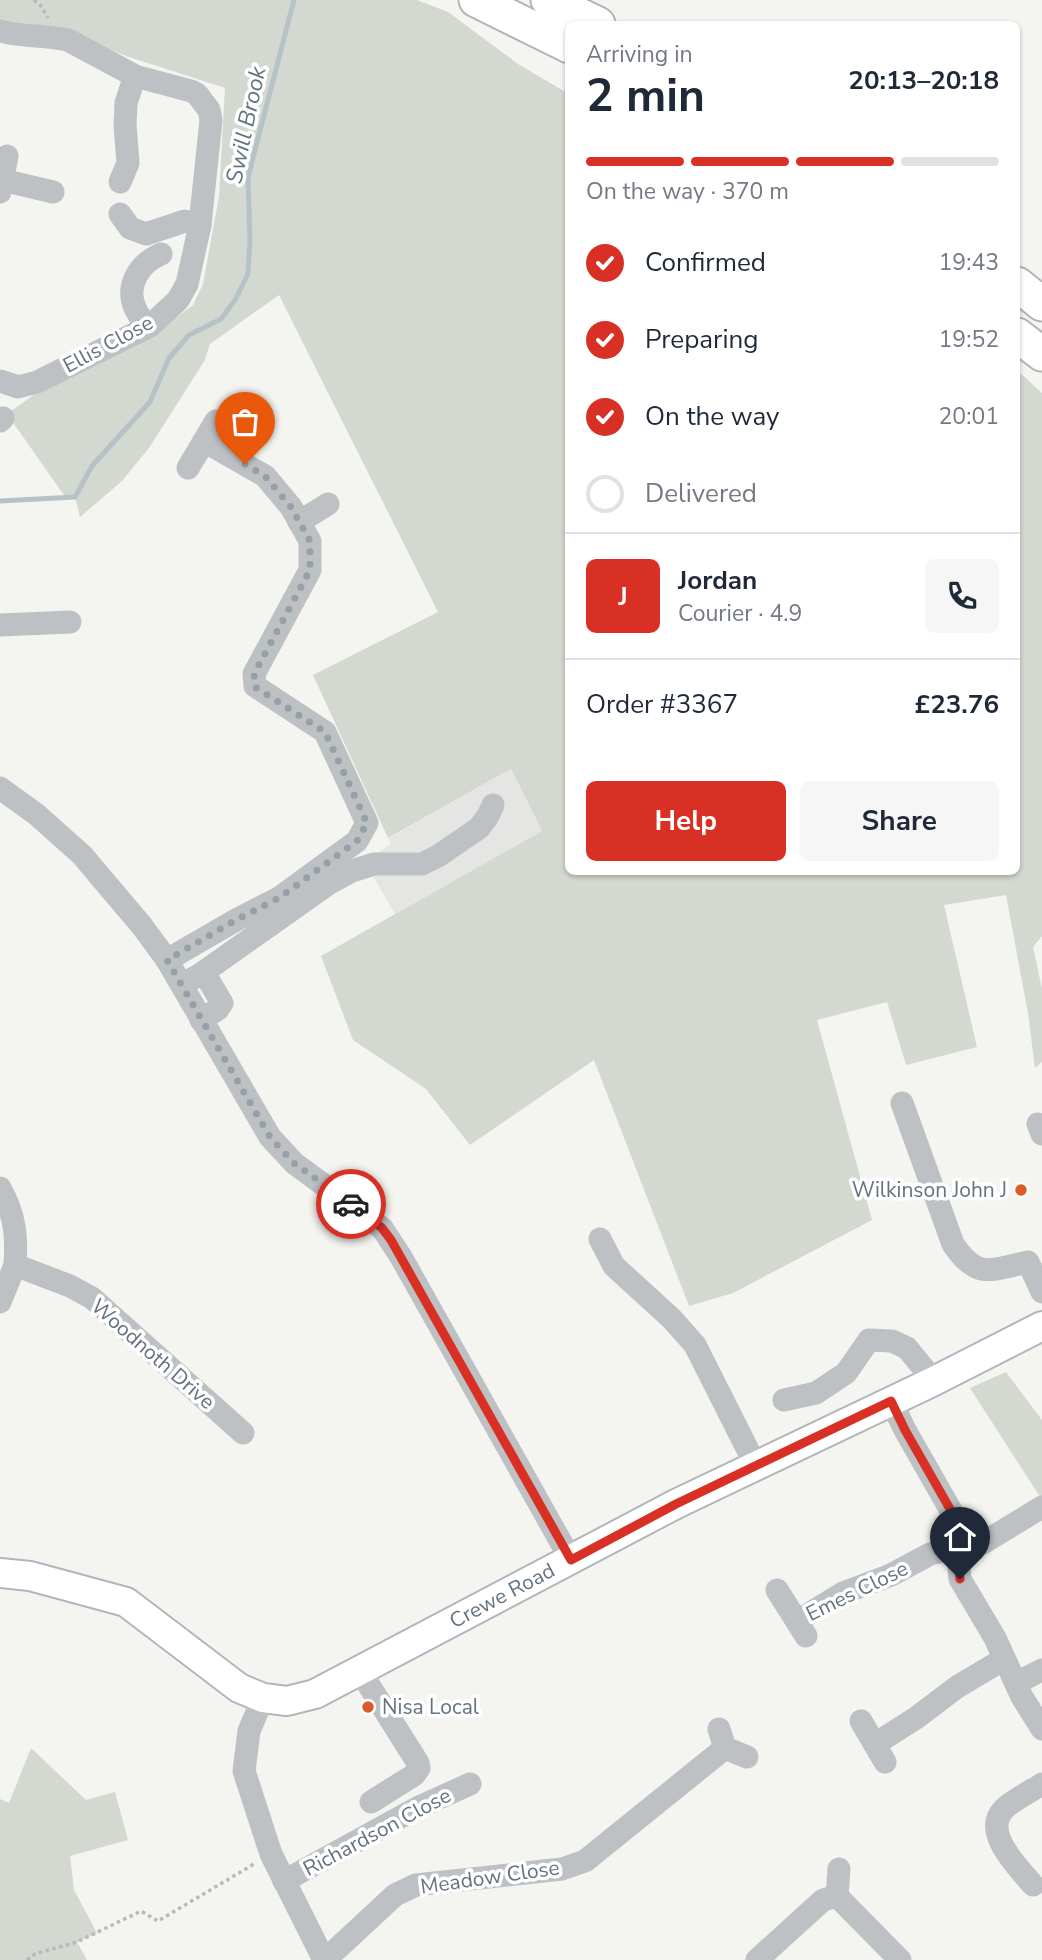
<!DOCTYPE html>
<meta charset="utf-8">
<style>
body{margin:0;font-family:"Nunito Sans",sans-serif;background:#f6f6f7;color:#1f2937;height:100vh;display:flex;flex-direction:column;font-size:26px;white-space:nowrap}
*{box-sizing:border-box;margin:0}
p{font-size:23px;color:#747a83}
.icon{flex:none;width:38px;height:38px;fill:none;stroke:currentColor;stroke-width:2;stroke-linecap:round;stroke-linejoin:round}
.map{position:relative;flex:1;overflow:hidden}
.panel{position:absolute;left:565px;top:21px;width:455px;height:854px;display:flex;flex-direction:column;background:#fff;border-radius:10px;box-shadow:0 2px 5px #0004}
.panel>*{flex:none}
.pin{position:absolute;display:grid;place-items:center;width:60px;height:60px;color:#fff;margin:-72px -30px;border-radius:50% 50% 50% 0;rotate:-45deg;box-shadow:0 0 7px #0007}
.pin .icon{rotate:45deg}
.courier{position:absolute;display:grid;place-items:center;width:70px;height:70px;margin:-35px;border:5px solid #d93025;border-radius:50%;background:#fff;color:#222;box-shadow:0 2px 9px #0007}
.overview em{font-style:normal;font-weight:700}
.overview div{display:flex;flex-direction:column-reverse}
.overview{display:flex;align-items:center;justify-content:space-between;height:119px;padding:0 21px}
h1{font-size:46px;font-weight:700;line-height:52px}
.bar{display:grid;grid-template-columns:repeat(4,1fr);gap:10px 7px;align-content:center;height:84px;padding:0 21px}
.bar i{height:9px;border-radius:5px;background:#e0e1e3}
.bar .selected{background:#d93025}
.bar p{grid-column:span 4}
.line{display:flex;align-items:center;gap:18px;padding:0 21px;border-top:2px solid #e0e1e3}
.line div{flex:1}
.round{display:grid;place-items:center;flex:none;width:74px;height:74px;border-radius:10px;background:#f6f6f7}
ol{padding:0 21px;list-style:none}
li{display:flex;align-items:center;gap:21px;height:77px}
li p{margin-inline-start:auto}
li .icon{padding:7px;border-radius:50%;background:#d93025;color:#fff;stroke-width:4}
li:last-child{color:#747a83}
li i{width:38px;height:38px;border:4px solid #e0e1e3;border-radius:50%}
.button{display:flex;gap:14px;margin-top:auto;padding:14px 21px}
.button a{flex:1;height:80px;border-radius:10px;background:#d93025;color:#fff;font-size:28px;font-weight:700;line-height:80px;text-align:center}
.button a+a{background:#f6f6f7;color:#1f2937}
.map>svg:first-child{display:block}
.built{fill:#e5e6e4}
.green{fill:#d3d9d0}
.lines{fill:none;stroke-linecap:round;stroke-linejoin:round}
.stream{stroke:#b7c2c7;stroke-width:5}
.major-casing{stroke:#b2b6ba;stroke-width:32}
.highway-casing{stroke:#b2b5b8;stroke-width:37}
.path{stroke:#b7babc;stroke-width:3.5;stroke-dasharray:3.5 3.5;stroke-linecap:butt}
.minor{stroke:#bdc1c4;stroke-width:23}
.major{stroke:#fff;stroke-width:28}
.highway{stroke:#fff;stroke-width:33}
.done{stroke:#96a0a7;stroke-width:7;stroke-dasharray:0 12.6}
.route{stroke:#d93025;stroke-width:9}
.poi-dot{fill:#db5c29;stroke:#fff;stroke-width:2.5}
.labels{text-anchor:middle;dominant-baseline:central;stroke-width:7;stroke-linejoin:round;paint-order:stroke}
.street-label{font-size:21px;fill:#647380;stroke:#fff}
.poi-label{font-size:21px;fill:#647380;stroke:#fff;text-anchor:end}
.water-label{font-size:23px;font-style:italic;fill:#60747e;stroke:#fff}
</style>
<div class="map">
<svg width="1042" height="1960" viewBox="0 0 1042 1960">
<rect width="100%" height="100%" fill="#f4f4f0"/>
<path class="built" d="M511,769L542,831L395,914L364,861L391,844L389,838Z"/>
<g class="green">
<path d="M0,0H417L448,12L518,64L569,94V872H1017V370L1042,393V936L1033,947L1042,989V1062L1035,1068L1028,1013L1006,895L944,905L977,1047L906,1065L887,1002L817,1020L872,1220L733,1293L689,1306L594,1060L470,1145L426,1089L353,1040L321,956L542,831L511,769L388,838L313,675L438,612L279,295L210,344L205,360L149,448L122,481L80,517L75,497L66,498L7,414L42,389L151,336L193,305L203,284L219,196L225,88L126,56L53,26L25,25L0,21Z"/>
<path d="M1006,1372L1042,1420V1500L970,1388Z"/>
<path d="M31,1748L86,1800L115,1792L128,1840L70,1856L74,1890L97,1933L77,1942L87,1960H0V1799L9,1803Z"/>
</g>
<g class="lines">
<path class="stream" d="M0,501L75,497L92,466L150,402L169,358L189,335L221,319L235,300L248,274L250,240L248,177L294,0"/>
<g class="major-casing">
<g id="major">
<path id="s1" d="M0,1573L30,1576L126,1602L239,1688L263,1698L287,1701L315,1694L676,1504L934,1381L1042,1326"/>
</g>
</g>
<g class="highway-casing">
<g id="highway">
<path d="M476,0L569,46"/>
<path d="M548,0L598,24"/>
<path d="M1017,284L1042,304"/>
<path d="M1017,335L1042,354"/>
</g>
</g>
<g class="path">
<path d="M34,0L41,6L48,18"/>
<path d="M27,1960L35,1954L77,1942L141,1911L158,1921L254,1864"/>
</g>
<g class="minor">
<path d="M0,31C22,37 45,35 68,40L135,76L191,91L197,94L209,110L211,120L200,225L187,284L178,300L150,326L37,382L18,387L0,381"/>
<path d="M2,180L53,192"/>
<path d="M120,182L128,163L125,125L126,103L135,76"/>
<path d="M0,192L7,156"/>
<path d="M120,214L130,228L146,234L185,221L200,225"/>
<path d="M147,327C143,321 138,315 135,308C125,285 140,263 161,254"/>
<path d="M0,421L3,418"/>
<path d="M188,468L216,421"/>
<path d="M299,522L328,504"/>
<path d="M0,625L70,622"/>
<path d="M0,788L36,814L82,855L142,926L167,960L270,1137L294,1163L382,1228L401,1257L571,1560"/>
<path d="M167,960L236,920L279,898L357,841L367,823L325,732L255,686L254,674L310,570V541L291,507L265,476L204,441"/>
<path d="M201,974L328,884L352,871L374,864H422L438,856L479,828L488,816L493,805"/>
<path d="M190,980L201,974L206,976L222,1003L218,1009L201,1020"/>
<path d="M902,1103L953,1244C977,1280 990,1270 1028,1262L1042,1292"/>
<path d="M1038,1124L1042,1134"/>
<path d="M0,1188C15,1215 17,1235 15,1265L70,1286L92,1298L243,1433"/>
<path d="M600,1239L614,1266L672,1319L695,1345L756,1466"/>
<path d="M0,1302L15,1265"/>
<path d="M784,1400L816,1393L846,1373L869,1340L892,1341L907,1348L934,1381"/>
<path d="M891,1401L905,1430L954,1516L960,1579L995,1638L1022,1697L1042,1729"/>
<path d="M777,1590L806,1636"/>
<path d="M797,1621L843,1593L891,1575L930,1554L983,1543L1042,1507"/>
<path d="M360,1671L418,1763L419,1768L414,1775L371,1802"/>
<path d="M1016,1683L1042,1670"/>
<path d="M263,1698L249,1731L244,1771L271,1854L324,1960"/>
<path d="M861,1721L885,1762"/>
<path d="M875,1744L916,1718L957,1687L1004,1659"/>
<path d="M725,1748L747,1757"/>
<path d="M839,1869L837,1896L900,1960"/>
<path d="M284,1881L417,1808L470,1784"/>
<path d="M1033,1885C1019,1868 981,1832 1004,1809C1014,1799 1030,1792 1042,1784"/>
<path d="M325,1960L395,1895L416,1885L562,1869L585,1861L725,1748L719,1729"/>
<path d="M757,1960L823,1900L837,1896"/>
</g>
<use href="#major" class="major"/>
<use href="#highway" class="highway"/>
</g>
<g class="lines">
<path class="done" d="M245,464L265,476L291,507L310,541V570L254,674L255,687L325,732L367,823L357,841L279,898L236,920L167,960L270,1137L294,1163L351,1204"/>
<path class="route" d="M351,1204L382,1228L391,1240L571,1560L676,1504L891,1401L905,1430L954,1516L960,1579"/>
</g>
<g class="poi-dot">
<circle cx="1021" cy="1190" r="7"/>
<circle cx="368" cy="1707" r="7"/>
</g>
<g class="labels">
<g class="street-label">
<text transform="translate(108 344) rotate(-28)">Ellis Close</text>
<text transform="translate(153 1354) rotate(41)">Woodnoth Drive</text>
<text transform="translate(857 1591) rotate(-26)">Emes Close</text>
<text stroke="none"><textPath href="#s1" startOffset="562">Crewe Road</textPath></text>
<text transform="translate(377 1832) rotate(-28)">Richardson Close</text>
<text transform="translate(490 1877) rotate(-8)">Meadow Close</text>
</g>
<g class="poi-label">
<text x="1007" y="1190">Wilkinson John J</text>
<text x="382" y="1707" text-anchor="start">Nisa Local</text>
</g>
<g class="water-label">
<text transform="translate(246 125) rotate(-78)">Swill Brook</text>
</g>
</g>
</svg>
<div class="pin" style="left:245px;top:464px;background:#ea580c"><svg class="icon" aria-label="bag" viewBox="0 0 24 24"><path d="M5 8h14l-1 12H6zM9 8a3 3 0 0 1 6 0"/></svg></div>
<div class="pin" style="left:960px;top:1579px;background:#1f2937"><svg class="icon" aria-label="home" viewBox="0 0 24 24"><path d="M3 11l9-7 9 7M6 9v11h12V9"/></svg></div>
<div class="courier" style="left:351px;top:1204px"><svg class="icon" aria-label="car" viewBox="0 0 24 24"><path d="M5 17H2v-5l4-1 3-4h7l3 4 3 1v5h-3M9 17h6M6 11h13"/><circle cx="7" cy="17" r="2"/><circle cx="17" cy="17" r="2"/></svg></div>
<section class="panel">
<div class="overview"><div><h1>2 min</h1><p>Arriving in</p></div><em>20:13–20:18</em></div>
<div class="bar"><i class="selected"></i><i class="selected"></i><i class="selected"></i><i></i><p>On the way · 370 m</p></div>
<ol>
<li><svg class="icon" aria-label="check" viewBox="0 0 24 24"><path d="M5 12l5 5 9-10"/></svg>Confirmed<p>19:43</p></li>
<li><svg class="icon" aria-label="check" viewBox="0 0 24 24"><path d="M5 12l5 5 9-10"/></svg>Preparing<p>19:52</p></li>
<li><svg class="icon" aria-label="check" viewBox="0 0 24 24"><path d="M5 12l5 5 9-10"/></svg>On the way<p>20:01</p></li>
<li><i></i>Delivered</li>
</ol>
<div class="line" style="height:126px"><b class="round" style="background:#d93025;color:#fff">J</b><div><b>Jordan</b><p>Courier · 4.9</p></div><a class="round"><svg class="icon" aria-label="phone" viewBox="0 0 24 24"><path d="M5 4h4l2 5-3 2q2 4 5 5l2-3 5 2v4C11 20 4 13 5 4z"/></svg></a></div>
<div class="line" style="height:91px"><div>Order #3367</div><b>£23.76</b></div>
<div class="button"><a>Help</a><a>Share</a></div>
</section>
</div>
